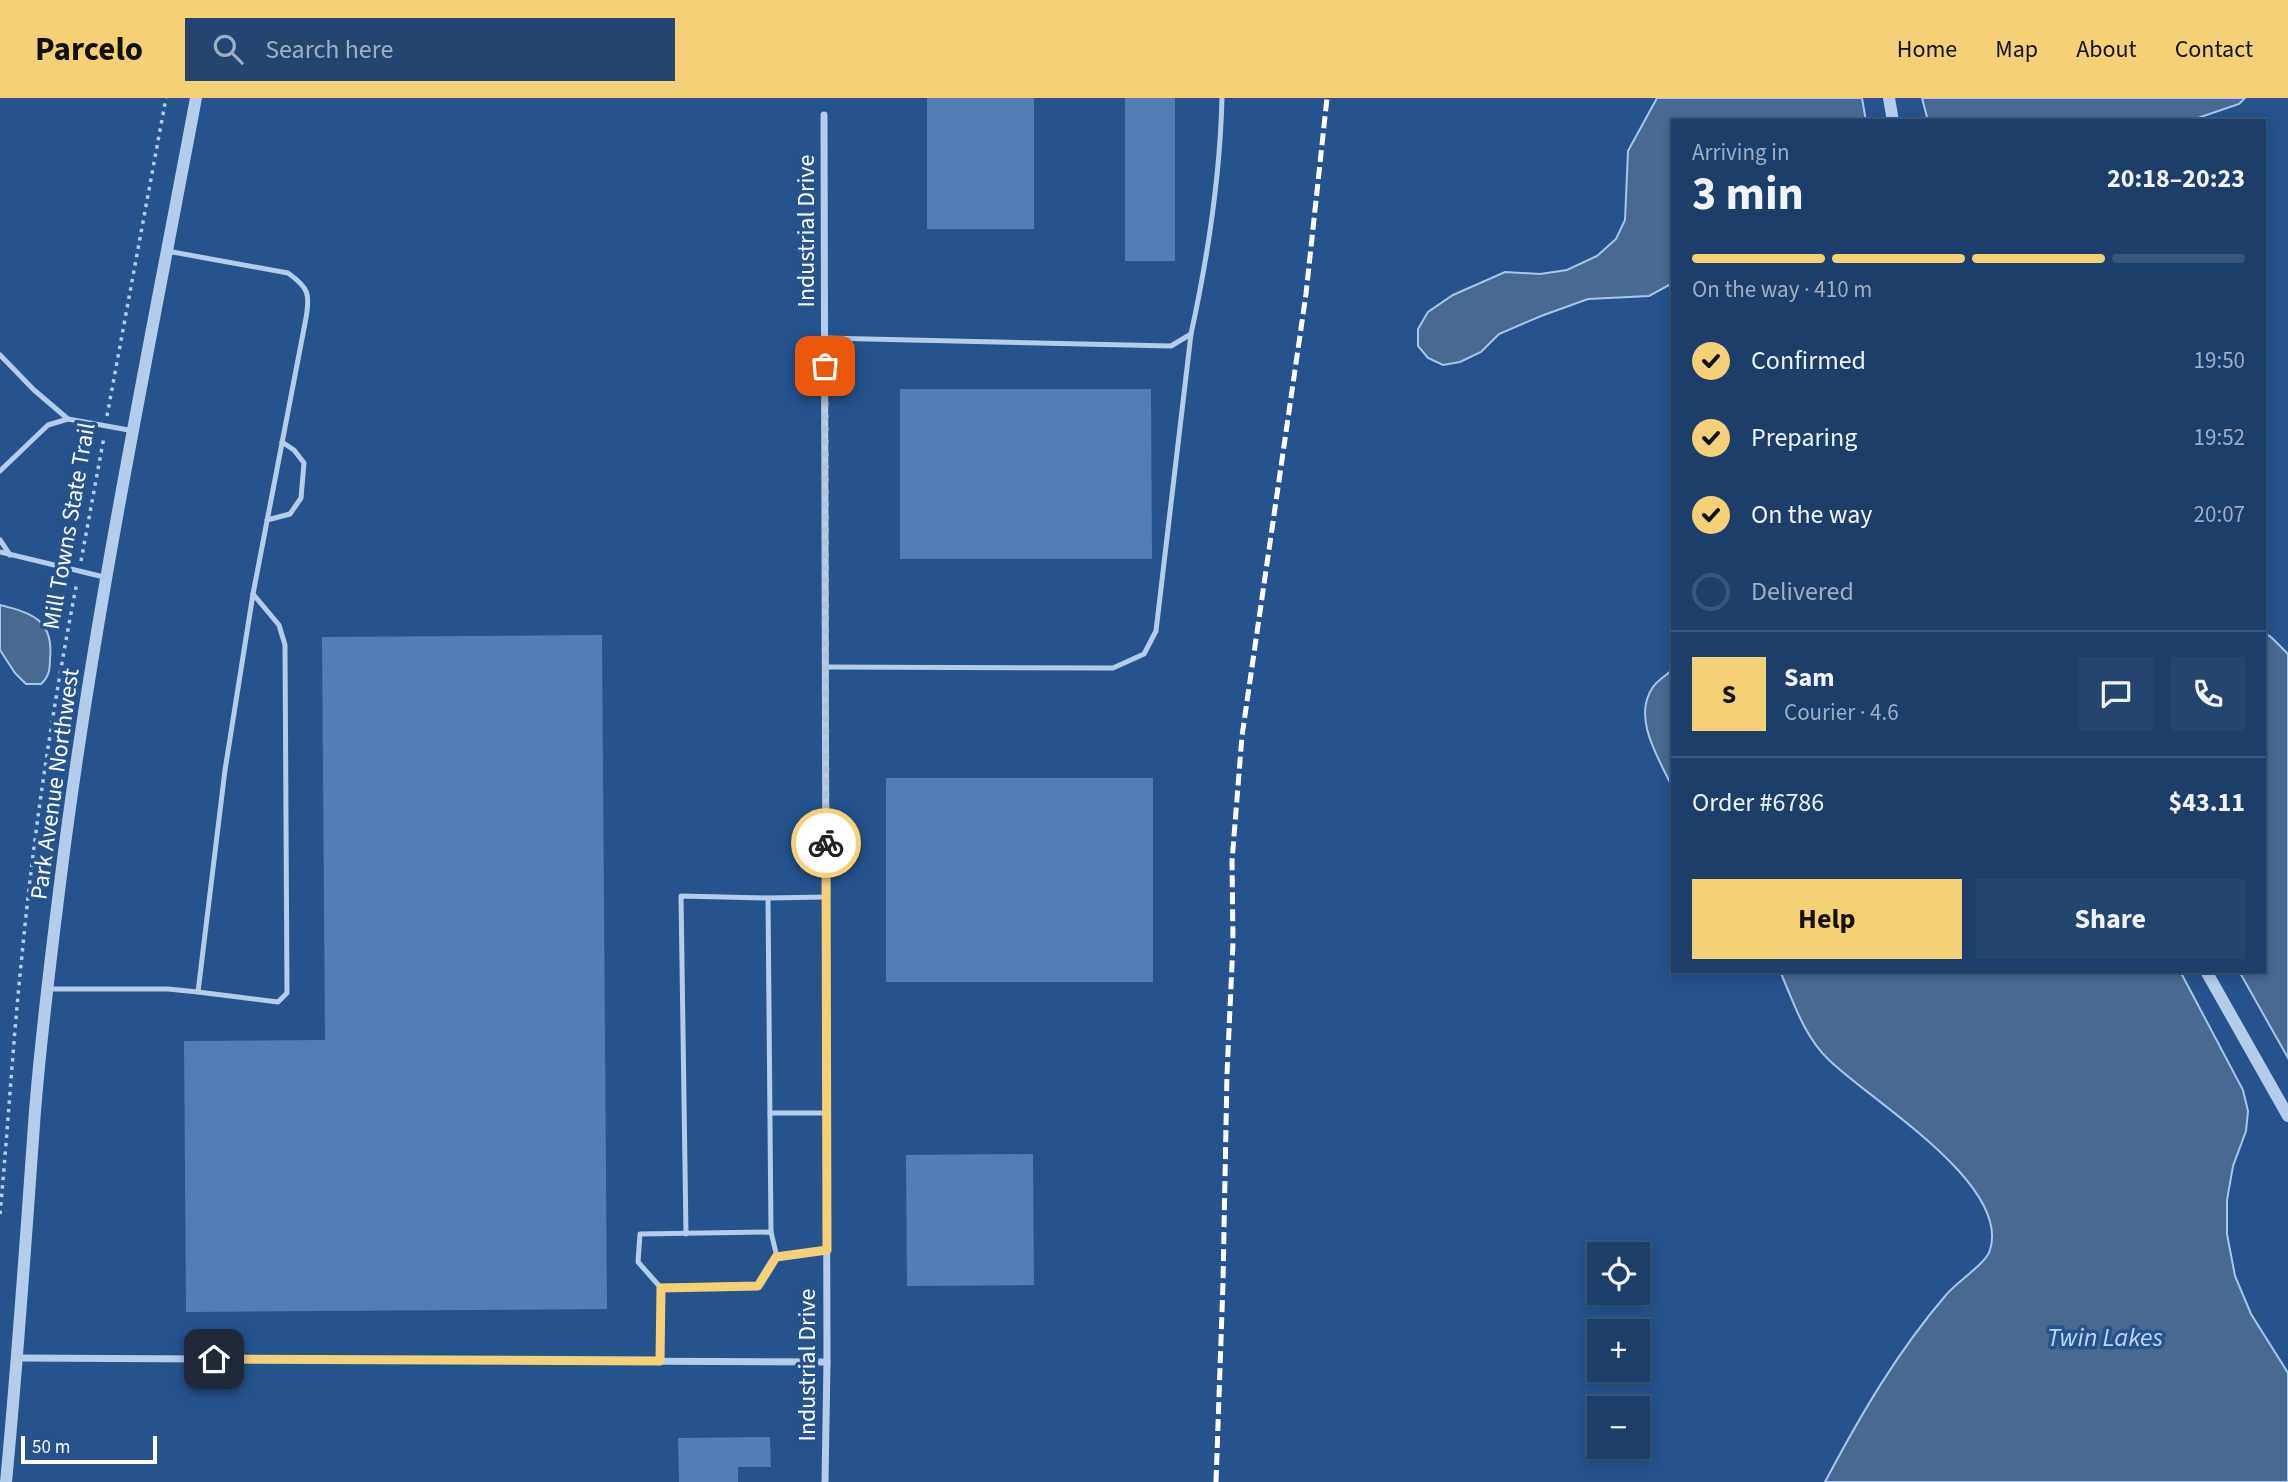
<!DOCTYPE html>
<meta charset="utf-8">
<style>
body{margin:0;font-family:"Source Sans 3",sans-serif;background:#244570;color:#f1f3f6;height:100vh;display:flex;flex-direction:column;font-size:26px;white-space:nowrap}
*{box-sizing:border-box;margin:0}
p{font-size:23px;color:#a0aec1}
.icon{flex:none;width:38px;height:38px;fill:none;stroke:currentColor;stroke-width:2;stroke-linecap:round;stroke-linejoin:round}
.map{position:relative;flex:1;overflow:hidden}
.drawer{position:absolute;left:1671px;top:21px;width:595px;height:854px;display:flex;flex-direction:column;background:#1b3e6a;border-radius:0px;box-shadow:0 4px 10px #0003,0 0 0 2px #39577e}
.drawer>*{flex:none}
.fabs{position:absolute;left:1587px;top:1144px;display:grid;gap:14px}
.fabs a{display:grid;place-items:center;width:63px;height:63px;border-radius:0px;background:#1b3e6a;box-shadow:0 4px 10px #0003,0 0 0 2px #39577e;font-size:35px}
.scale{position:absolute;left:21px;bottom:18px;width:136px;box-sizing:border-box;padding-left:7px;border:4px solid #fff;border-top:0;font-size:19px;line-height:24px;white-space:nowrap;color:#fff;-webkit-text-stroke:5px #24538d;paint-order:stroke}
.pin{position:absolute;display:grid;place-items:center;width:60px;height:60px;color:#fff;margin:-30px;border-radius:14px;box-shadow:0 4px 10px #0006}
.courier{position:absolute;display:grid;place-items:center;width:70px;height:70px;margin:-35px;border:5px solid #f6d077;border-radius:50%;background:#fff;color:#222;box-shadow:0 2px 9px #0007}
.head em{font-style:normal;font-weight:700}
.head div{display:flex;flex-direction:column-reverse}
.head{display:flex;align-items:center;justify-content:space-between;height:119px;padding:0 21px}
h1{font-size:46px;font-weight:700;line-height:52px}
.bar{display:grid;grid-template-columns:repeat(4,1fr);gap:10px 7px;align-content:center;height:84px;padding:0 21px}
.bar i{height:9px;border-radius:5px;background:#39577e}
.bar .active{background:#f6d077}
.bar p{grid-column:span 4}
.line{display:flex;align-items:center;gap:18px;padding:0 21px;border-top:2px solid #39577e}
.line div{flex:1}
.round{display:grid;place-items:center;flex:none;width:74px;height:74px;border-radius:0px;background:#244570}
ol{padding:0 21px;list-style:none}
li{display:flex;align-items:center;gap:21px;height:77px}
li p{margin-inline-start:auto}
li .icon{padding:7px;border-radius:50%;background:#f6d077;color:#111;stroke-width:4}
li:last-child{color:#a0aec1}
li i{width:38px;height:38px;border:4px solid #39577e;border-radius:50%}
.cta{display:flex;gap:14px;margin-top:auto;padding:14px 21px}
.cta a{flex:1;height:80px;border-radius:0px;background:#f6d077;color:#111;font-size:28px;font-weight:700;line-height:80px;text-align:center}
.cta a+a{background:#244570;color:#f1f3f6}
header{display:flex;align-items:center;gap:42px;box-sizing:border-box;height:98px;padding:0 35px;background:#f6d077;color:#111}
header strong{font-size:33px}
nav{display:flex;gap:38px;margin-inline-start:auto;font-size:24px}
.search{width:490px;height:63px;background:#244570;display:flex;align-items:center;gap:18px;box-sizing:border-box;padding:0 24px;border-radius:0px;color:#a0aec1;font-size:26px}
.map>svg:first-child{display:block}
.water{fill:#476992;stroke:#a7c8ec;stroke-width:2}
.building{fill:#507fb6}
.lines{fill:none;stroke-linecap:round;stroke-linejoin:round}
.path{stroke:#b3cdeb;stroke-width:3.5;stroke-dasharray:3.5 5;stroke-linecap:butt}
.service{stroke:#b3cdeb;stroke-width:5}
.minor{stroke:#b3cdeb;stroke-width:7}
.tertiary{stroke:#b3cdeb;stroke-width:12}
.rail{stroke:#fff;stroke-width:5;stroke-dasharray:12 5;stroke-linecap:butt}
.done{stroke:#b2c3d7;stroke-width:7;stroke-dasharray:0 12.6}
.route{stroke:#f6d077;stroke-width:9}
.labels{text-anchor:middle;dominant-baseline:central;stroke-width:7;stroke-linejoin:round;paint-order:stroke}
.street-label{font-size:24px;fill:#fff;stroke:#24538d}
.water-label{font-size:26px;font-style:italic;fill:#bfd7f2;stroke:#24538d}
</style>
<header>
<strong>Parcelo</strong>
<div class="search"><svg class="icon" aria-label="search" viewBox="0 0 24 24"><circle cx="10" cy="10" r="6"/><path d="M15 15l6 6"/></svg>Search here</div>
<nav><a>Home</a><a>Map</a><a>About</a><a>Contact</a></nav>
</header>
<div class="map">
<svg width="2288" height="1384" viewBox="0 0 2288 1384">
<rect width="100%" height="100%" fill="#24538d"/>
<g class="water">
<path d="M1657,0H1862L1866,23H1673V185L1649,198L1588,201L1541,218L1499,236L1481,254L1460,264L1443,267L1428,260L1418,248V231L1428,214L1453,197L1505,174L1540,176L1567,172L1597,158L1616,141L1625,122L1628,53Z"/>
<path d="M1922,0H2245L2239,6L2189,23H1928Z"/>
<path d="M0,507C32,515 54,522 50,561C50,571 49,579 41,586H26L15,575L0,552Z"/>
<path d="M2265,535L2271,539L2288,556V960L2239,873H2264Z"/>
<path d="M1673,571V691C1660,662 1631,620 1653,589C1658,582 1667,577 1673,571Z"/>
<path d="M1780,873H2180L2243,992L2248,1013L2246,1033L2233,1068L2227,1102V1136L2235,1178L2251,1216L2288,1275V1384H1825C1860,1318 1897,1254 1946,1197C1956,1184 1986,1166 1990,1152C2011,1085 1869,1002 1828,961C1804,938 1793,903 1780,873Z"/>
</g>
<g class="building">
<rect x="927" y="0" width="107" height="131"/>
<rect x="1125" y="0" width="50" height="163"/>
<path d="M900,291H1151L1152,461H900Z"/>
<path d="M602,537L607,1211L186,1214L184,943L325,942L322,539Z"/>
<rect x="886" y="680" width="267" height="204"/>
<path d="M1033,1056L1034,1187L907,1188L906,1057Z"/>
<path d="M770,1339L771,1369H738V1384H679L678,1340Z"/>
</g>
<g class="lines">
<g class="path">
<path d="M107,318L166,0"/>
<path d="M81,463L104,339"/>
<path d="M0,1116C8,1030 13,943 22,857C34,732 53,607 77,484"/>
</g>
<g class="service">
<path d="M825,240L1171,248L1191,236C1208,158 1220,80 1222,0"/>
<path d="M0,257L34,292L68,321"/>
<path d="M0,373L48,327L68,321L134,333"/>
<path d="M267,422L290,416L301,400L304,365L294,352L282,344"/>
<path d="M0,442L10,457"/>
<path d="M0,454L104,479"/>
<path d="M826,569L1113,570L1144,556L1156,533L1191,236"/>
<path d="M49,891H168L198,894L225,672L253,496L306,220C310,196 309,190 288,175L167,153"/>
<path d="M198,894L278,904L287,895L285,547L279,527L253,496"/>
<path d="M770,1015H827"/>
<path d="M771,1134L768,800L826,799"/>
<path d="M686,1136L681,798L768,800"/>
<path d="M661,1190L638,1164L640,1136L771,1134L777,1159"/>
<path d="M660,1263L661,1190L758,1188L777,1159L827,1152"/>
</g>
<g class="minor">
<path d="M824,17L827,1264L825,1384"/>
<path d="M18,1260L827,1264"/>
</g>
<g class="tertiary">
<path d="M1889,0L1893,23"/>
<path d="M2206,873L2288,1018"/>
<path d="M6,1384C18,1260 26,1137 35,1013C42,927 53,840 64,754C97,501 149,251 196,0"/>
</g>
<path class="rail" d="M1216,1384L1223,1185L1227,976L1233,844L1232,763L1242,638L1306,196L1327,0"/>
</g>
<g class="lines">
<path class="done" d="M825,268L826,745"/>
<path class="route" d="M214,1261L660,1263L661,1190L758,1188L776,1159L827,1152L826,745"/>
</g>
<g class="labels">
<g class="street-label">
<text transform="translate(806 133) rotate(-90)">Industrial Drive</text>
<text transform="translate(69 428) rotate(-80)">Mill Towns State Trail</text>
<text transform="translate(55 686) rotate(-82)">Park Avenue Northwest</text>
<text transform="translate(807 1267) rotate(-90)">Industrial Drive</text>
</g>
<g class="water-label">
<text x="2105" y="1239">Twin Lakes</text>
</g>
</g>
</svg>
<div class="fabs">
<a><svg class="icon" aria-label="locate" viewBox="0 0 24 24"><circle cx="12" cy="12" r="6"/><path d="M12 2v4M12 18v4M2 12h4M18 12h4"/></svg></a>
<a>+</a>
<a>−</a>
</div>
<div class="scale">50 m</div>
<div class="pin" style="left:825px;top:268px;background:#ea580c"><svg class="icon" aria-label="bag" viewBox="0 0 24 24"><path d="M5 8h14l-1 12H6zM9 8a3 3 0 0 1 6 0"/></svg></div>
<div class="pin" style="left:214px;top:1261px;background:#1f2937"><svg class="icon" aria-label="home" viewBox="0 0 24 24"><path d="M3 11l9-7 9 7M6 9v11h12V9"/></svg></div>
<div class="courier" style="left:826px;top:745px"><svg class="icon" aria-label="bike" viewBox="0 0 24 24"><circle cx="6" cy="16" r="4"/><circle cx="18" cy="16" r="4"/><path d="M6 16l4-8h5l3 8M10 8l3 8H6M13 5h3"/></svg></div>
<section class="drawer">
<div class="head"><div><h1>3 min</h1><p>Arriving in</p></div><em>20:18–20:23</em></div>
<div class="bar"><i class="active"></i><i class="active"></i><i class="active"></i><i></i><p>On the way · 410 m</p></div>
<ol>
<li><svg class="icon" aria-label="check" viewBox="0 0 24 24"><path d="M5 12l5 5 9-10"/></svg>Confirmed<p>19:50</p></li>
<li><svg class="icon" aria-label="check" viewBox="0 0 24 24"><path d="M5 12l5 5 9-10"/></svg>Preparing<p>19:52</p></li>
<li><svg class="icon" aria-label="check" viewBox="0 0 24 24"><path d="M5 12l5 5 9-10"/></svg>On the way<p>20:07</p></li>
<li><i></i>Delivered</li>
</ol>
<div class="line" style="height:126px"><b class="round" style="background:#f6d077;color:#111">S</b><div><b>Sam</b><p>Courier · 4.6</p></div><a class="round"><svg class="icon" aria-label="chat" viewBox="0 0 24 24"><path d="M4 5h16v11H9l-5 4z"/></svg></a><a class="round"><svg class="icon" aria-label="phone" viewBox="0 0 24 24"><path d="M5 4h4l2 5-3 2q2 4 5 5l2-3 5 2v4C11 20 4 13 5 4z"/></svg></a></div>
<div class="line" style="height:91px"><div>Order #6786</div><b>$43.11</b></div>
<div class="cta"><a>Help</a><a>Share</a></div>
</section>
</div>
